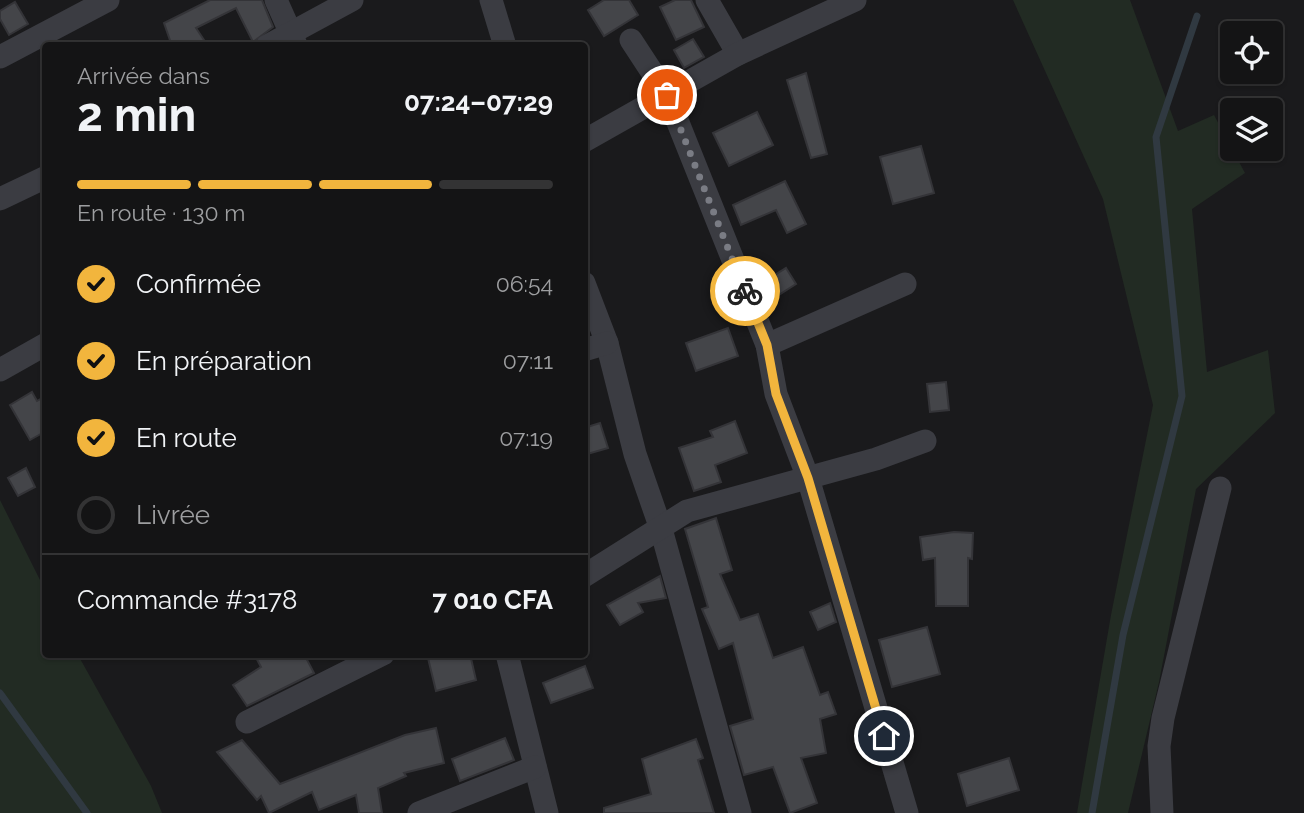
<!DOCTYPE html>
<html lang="fr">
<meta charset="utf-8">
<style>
body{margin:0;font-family:Raleway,sans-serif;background:#1d1d1e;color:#f1f3f6;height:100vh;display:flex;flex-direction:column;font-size:26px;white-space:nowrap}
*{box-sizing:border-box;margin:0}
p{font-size:23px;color:#9d9ea0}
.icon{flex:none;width:38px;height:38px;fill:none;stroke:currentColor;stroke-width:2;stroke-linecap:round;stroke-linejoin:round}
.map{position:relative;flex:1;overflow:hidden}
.panel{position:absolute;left:42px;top:42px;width:546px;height:616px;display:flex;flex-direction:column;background:#141415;border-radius:7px;box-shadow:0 2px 5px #0004,0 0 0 2px #333334}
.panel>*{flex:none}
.controls{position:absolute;left:1220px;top:21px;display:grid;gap:14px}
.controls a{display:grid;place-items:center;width:63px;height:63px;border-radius:7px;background:#141415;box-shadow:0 2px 5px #0004,0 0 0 2px #333334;font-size:35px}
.pin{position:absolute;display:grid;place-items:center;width:60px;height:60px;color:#fff;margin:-30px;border:4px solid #fff;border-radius:50%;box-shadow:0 2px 7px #0007}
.courier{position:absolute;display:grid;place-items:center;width:70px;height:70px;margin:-35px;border:5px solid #f2b53d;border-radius:50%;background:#fff;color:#222;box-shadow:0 2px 9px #0007}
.head em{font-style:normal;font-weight:700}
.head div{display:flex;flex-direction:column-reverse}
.head{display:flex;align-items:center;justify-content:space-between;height:119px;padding:0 35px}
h1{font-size:46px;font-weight:700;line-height:52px}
.bar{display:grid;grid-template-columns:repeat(4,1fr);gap:10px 7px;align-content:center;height:84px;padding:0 35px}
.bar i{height:9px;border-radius:5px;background:#333334}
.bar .current{background:#f2b53d}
.bar p{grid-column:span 4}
.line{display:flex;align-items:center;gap:18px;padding:0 35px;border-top:2px solid #333334}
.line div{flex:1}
ol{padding:0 35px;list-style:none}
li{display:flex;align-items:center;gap:21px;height:77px}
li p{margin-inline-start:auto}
li .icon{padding:7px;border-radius:50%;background:#f2b53d;color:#111;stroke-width:4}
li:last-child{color:#9d9ea0}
li i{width:38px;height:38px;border:4px solid #333334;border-radius:50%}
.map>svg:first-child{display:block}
.green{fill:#222b23}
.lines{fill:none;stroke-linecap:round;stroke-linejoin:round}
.stream{stroke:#303941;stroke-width:7}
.building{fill:#444549;stroke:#343438;stroke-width:2}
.street{stroke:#3b3c42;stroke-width:23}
.done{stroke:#7a7c84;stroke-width:7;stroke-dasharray:0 12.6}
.route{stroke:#f2b53d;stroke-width:9}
</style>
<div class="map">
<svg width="1304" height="813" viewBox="0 0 1304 813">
<rect width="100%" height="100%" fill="#1a1a1c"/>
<g class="green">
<path d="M1013,0H1130L1178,131L1214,115L1245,173L1192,209L1207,372L1268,350L1275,413L1196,489L1159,682L1128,813H1077L1111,615L1153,405L1103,199Z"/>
<path d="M0,500L45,590L46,654L78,655L151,786L162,813H0Z"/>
</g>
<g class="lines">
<g class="stream">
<path d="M0,693L87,813"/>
<path d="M1092,813L1123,635L1182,396L1156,137L1197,16"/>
</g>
</g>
<g class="building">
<path d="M210,0H262L273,27L253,42L236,8L196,28L208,46H172L164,23Z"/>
<path d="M604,0H629L638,15L604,36L588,10Z"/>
<path d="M675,0H691L704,27L676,40L660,7Z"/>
<path d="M15,2L28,24L9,35L0,19V11Z"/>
<path d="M693,39L704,57L684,68L674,50Z"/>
<path d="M806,73L827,154L811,158L787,80Z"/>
<path d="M757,112L773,145L729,166L713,133Z"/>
<path d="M921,146L934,193L893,204L880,157Z"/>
<path d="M785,181L806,224L787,233L776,210L741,225L733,205Z"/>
<path d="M786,268L796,284L777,296L767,280Z"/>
<path d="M728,328L738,356L696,371L686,343Z"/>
<path d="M946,382L949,410L930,412L927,384Z"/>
<path d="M32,392L37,401L46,396V431L30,440L10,405Z"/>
<path d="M735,421L747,453L715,465L721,482L694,491L679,448L713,437L710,431Z"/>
<path d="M600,423L608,448L584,455V428Z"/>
<path d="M26,468L35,487L18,496L8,478Z"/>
<path d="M716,518L732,570L720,574L740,620L758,614L773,658L803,647L820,695L828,692L836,714L820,719L826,753L801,758L817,803L790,813L773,767L744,775L730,726L753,719L733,643L719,649L702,609L708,607L685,529Z"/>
<path d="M954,532L973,533L972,559L968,558V606H936L935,558L923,560L920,537Z"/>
<path d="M660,576L666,598L638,603L643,612L620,625L607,605Z"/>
<path d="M830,603L836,622L818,630L810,612Z"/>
<path d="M927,627L940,674L892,687L879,640Z"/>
<path d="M254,654H304L314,673L247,706L233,685L261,667Z"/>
<path d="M427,654H470L476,680L436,691Z"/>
<path d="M585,666L593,688L551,703L543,683Z"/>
<path d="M436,728L444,763L404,773L406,776L378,788L382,813H359L356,795L319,810L312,792L269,813L261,796L257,800L217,752L242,740L280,784L405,735Z"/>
<path d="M505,738L514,760L460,781L452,759Z"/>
<path d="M696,739L703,758L698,760L714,813H604V808L651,794L642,759Z"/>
<path d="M1009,758L1019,790L967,806L958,774Z"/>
</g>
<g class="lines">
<g class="street">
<path d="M276,0L296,45"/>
<path d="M491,0L505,46"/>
<path d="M707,0L738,54"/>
<path d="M631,40L667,95L767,345L776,394L808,478L907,813"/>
<path d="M267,46L352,0"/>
<path d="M0,57L108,0"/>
<path d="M584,141L738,54L855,0"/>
<path d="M0,199L46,177"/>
<path d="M584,283L607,343L635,454L661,529L740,813"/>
<path d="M767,345L905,284"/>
<path d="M584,350L607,343"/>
<path d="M0,370L46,344"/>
<path d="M584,576L687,511L876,459L925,441"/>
<path d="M507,654L547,813"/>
<path d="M247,722L383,654"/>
<path d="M419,813L535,767"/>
<path d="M1162,813L1159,746L1163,718L1220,488"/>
</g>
</g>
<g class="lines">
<path class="done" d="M667,95L745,291"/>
<path class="route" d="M745,291L767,345L776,394L808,478L884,736"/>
</g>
</svg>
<div class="controls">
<a><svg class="icon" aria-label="locate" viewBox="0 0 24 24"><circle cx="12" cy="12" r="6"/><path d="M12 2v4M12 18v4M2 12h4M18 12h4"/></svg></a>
<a><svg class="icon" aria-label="layers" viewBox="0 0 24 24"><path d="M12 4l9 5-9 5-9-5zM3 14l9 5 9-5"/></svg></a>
</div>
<div class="pin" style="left:667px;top:95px;background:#ea580c"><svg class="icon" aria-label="bag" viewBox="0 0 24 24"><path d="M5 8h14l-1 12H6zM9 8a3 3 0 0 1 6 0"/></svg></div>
<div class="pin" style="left:884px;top:736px;background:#1f2937"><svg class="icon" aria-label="home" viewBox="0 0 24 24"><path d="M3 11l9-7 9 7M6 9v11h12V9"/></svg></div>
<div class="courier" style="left:745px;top:291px"><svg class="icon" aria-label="bike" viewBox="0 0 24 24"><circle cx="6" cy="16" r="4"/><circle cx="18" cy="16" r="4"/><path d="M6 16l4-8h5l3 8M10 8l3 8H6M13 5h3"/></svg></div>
<section class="panel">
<div class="head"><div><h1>2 min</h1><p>Arrivée dans</p></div><em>07:24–07:29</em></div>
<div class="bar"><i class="current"></i><i class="current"></i><i class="current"></i><i></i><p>En route · 130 m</p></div>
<ol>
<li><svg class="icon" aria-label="check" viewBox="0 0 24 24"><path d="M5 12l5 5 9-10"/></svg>Confirmée<p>06:54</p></li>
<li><svg class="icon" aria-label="check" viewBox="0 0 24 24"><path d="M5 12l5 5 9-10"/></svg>En préparation<p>07:11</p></li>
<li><svg class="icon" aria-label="check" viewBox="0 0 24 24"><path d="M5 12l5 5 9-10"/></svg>En route<p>07:19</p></li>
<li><i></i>Livrée</li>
</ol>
<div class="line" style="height:91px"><div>Commande #3178</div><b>7 010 CFA</b></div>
</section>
</div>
